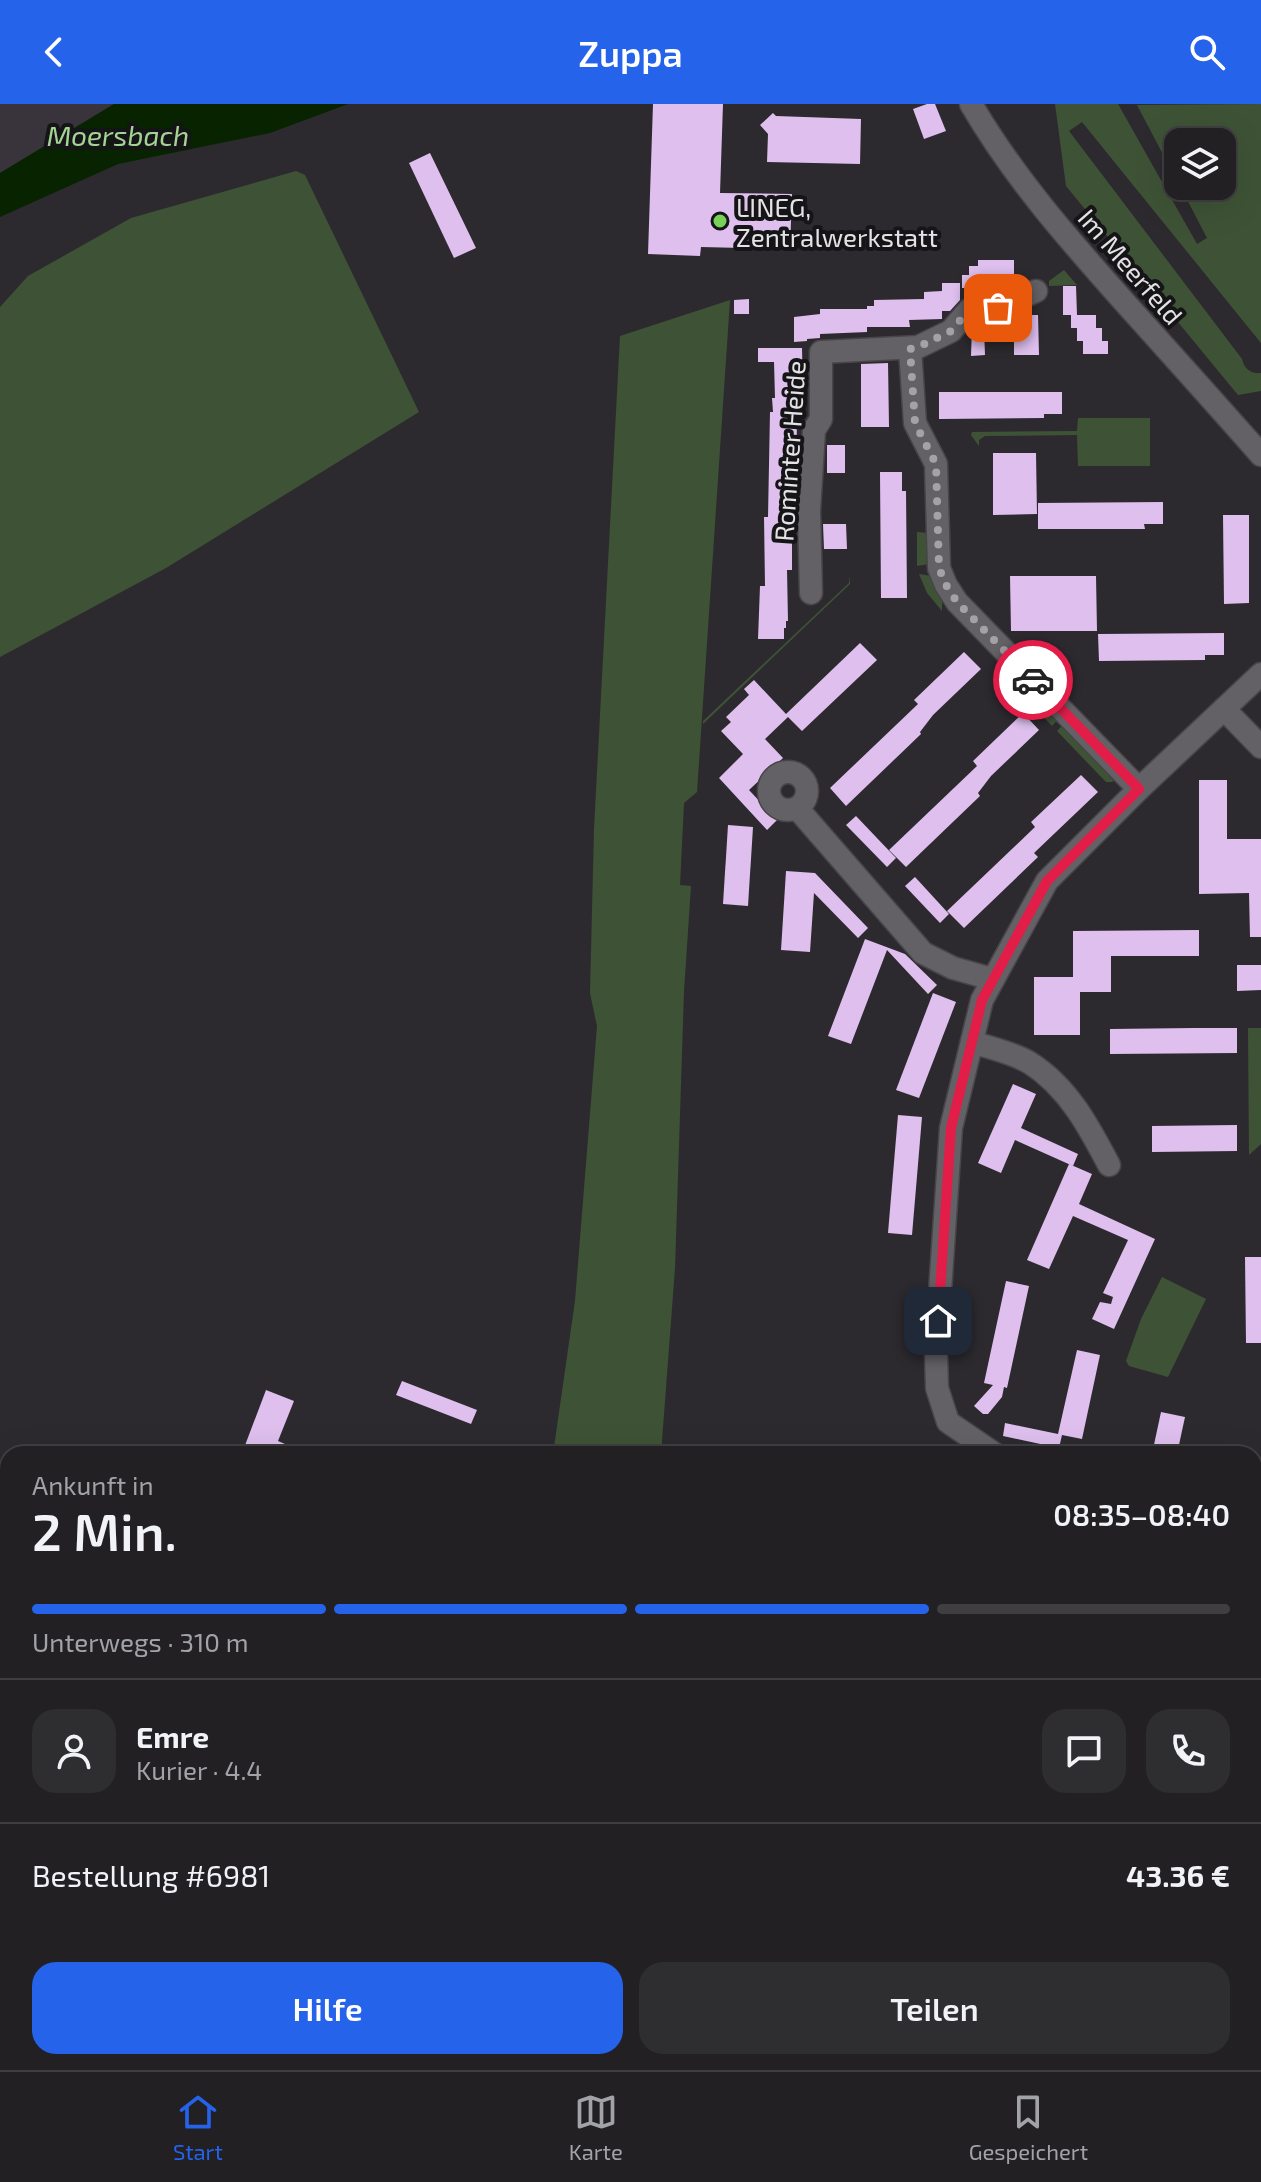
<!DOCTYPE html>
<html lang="de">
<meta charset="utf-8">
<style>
body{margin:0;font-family:"Exo 2",sans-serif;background:#2e2d30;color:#f1f3f6;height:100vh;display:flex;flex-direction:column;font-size:30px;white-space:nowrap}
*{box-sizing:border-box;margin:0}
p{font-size:26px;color:#a2a3a6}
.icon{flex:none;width:44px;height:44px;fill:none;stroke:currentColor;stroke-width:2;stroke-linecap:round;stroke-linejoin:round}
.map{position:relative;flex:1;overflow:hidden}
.details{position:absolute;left:0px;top:1342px;width:1262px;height:624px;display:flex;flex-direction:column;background:#222023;border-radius:24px 24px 0 0;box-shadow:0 8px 32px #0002,0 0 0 2px #3f3e41}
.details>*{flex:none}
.fabs{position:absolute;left:1164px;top:24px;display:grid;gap:16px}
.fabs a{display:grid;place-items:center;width:72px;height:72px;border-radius:16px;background:#222023;box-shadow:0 8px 32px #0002,0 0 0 2px #3f3e41;font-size:40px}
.pin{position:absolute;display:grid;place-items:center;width:68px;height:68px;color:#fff;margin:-34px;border-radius:16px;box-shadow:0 4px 12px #0006}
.courier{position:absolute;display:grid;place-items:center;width:80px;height:80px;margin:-40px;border:6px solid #e11d48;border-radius:50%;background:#fff;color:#222;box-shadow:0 2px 10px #0007}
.overview em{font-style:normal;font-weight:600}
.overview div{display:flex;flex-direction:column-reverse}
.overview{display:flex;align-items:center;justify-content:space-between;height:136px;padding:0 32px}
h1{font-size:52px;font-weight:600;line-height:60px}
.bar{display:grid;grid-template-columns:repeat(4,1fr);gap:12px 8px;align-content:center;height:96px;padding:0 32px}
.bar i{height:10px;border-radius:6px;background:#3f3e41}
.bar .active{background:#2563eb}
.bar p{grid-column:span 4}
.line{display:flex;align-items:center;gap:20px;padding:0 32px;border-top:2px solid #3f3e41}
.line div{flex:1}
.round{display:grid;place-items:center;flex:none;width:84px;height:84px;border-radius:24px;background:#2e2d30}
.button{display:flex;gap:16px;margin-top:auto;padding:16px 32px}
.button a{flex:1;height:92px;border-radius:24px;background:#2563eb;color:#fff;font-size:32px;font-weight:600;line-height:92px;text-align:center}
.button a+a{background:#2e2d30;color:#f1f3f6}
header{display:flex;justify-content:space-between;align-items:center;height:104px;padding:0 32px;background:#2563eb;color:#fff;font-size:36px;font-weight:600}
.dock{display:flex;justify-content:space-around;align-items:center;height:112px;border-top:2px solid #3f3e41;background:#222023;font-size:22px;color:#a2a3a6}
.dock a{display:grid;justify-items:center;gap:4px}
.dock .active{color:#2563eb}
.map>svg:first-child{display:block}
.built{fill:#39343c}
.green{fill:#3e5336}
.water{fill:#072300}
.building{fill:#debfee}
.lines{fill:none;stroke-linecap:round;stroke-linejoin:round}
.minor-casing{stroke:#474548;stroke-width:25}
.minor{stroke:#646166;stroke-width:22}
.done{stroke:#a4a2a5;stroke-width:8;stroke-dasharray:0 14.4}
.route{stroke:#e11d48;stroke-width:10}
.poi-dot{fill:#7ad157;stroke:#151416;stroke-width:3}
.labels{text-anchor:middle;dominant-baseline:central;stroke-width:8;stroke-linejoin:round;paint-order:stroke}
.poi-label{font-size:26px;fill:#e4e2e5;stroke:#151416;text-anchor:start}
.street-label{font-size:26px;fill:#e4e2e5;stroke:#151416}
.water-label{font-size:28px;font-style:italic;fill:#a4d493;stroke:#151416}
</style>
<header><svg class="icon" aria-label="back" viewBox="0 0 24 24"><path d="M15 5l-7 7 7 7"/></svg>Zuppa<svg class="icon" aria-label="search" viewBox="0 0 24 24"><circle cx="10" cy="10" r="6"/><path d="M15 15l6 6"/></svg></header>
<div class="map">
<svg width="1261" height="1966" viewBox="0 0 1261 1966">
<rect width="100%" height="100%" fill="#2d2a2f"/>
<path class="built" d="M0,0H114L0,69Z"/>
<g class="green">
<path d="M1055,0H1118L1197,140L1207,134L1180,82H1222V38H1178V79L1137,1L1261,0V239L1082,18L1069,27L1242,255C1244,265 1251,270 1261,269V287L1238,291L1066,82Z"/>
<path d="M296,67L305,71L419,308L166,464L0,553V203L28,172L131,114Z"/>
<path d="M1064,166L1077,181L1049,182V177Z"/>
<path d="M730,196L697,688L684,699L680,781L691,782L684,887L675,1164L661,1350H553L575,1197L597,922L590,889L594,725L620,232Z"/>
<path d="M1078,314H1150V362H1078L1077,331L985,332L979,336V342L971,331L972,328L1077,327Z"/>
<path d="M917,428L928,429L929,460L917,462Z"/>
<path d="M919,470L931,472L942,491V507L927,489Z"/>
<path d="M850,472V480L703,620V617L849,479Z"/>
<path d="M1023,581L1058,615L1052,622L1014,582Z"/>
<path d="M1063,621L1116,674L1112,678H1106L1057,627Z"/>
<path d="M1248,924H1261V1040L1249,1051Z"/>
<path d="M1162,1173L1206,1195L1168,1273L1129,1262L1126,1257L1141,1215Z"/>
<path d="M1254,1726L1261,1730V1944L1254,1941Z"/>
<path d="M675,1958H707L732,1966H703Z"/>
</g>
<path class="water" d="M114,0H348L270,29L118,60L0,113V69Z"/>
<g class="building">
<path d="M653,0H723L720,89L792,90L790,145L701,143L700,152L648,150Z"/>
<path d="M927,0H935L946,27L924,35L913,5Z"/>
<path d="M773,9L776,12L861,15L860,60L767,58L768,30L760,21Z"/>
<path d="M430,49L476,144L454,154L409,59Z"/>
<path d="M978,156H1014V182L1009,184H962V171H969V162H978Z"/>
<path d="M942,179H960V196L950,207H942V215L909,216L910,223H867V228L820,230V234L807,235V237L794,238V213L820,210V205H867V202H874V196L924,195V188L942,187Z"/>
<path d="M1063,182H1076L1077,211H1096V224H1102V237H1108V250H1083V237H1077V224H1071V211H1063Z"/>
<path d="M749,195V210H734V196Z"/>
<path d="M1016,211H1038L1039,251H1014V212Z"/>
<path d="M972,224H984L985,251L971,252Z"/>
<path d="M758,244H802L803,294H800V311H797L796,398H792V466H787L788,517H786V524H784V535H758L760,482H765L764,413H768L770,308H773L772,294H775L774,258H758Z"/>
<path d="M888,259L889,323H861V260Z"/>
<path d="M939,288H1062V310H1044V314L939,315Z"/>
<rect x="827" y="341" width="18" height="28"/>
<path d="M993,349H1036L1037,410L993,411Z"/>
<path d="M880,368H902V387H906L907,494H881Z"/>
<path d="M1163,398V420H1144L1145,425H1038V399Z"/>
<path d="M1223,411H1249V499L1224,500Z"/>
<path d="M823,420H846L847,445H824Z"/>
<path d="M1010,472H1096L1097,527H1011Z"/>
<path d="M1224,529V551H1205V556L1099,557L1098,530Z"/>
<path d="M860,539L877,556L802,627L788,613L765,635L783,654L749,686L777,716L767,726L719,674L743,650L721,627L731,618L726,613L749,591L744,585L754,576L786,610Z"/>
<path d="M964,548L981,565L933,611L920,628L921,630L846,702L830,684L918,600L914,596Z"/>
<path d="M1023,609L1039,626L991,672L978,689L980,692L906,763L889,746L977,662L973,657Z"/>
<path d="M1081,671L1098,688L1034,749L1038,753L964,824L947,807L1035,723L1031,718Z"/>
<path d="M1199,676H1227V735H1261V833H1250L1249,789L1199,790Z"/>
<path d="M856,712L896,754L887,763L846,721Z"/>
<path d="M728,721L753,723L748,802L723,800Z"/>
<path d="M786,767L815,769L868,824L858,834L814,789L810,848L781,846Z"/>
<path d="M915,773L949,810L940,819L905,782Z"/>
<path d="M1199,826V852H1111V888H1080V931H1034V873H1073V827Z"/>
<path d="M865,835L905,850L937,881L928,890L887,846L851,940L828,932Z"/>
<path d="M1237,861H1261V886L1237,887Z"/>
<path d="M933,889L956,898L919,994L896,986Z"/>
<path d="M1194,924H1237V949L1110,950V925Z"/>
<path d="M1013,980L1036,990L1021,1024L1078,1050L1073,1062L1015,1036L1001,1069L978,1059Z"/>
<path d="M898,1011L922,1013L912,1131L888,1129Z"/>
<path d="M1237,1021V1047L1152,1048V1022Z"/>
<path d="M1069,1060L1092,1070L1079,1100L1155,1135L1114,1225L1092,1215L1100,1198L1111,1200L1113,1193L1103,1189L1128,1136L1073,1112L1049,1165L1027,1156Z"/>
<path d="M1245,1153H1261V1239H1246Z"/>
<path d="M1006,1177L1029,1182L1007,1284L1004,1283L1002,1293L988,1310H983L974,1302L993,1281L984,1279Z"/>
<path d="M1077,1246L1100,1251L1082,1335L1062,1331L1059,1344L1003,1332L1005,1319L1058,1330Z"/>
<path d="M402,1277L477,1306L471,1320L396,1291Z"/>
<path d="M266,1286L294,1297L278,1337L308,1350H260L244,1344Z"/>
<path d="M1161,1308L1185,1313L1177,1350H1152Z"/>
</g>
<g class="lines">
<g class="minor-casing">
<g id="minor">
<path d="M971,0C1014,74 1070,137 1127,201C1172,251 1217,301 1261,351"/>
<path d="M910,245L915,319L936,360L939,464L946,481L957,498L1139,685"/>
<path d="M811,489L809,407L814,326L821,315V248L918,243L951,227L969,206L998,204L1036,187"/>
<path d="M1224,605L1261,643"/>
<circle cx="788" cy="687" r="19"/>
<path d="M797,704L923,849L953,864L992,875"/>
<path d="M972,938C990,944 1014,949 1030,959C1068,983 1089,1023 1109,1061"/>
<path d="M995,1350L948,1318L937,1284L936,1247L951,1024L982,896L1047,777L1139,685L1261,570"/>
<path d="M1254,1526L1261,1531"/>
<path d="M0,1832H8"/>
<path d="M734,1958L757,1966"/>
<path d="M304,1961L337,1966"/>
<path d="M89,1966L90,1958"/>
<path d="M517,1966L518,1958"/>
</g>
</g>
<use href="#minor" class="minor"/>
</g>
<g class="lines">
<path class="done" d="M998,204L969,206L951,227L918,243L910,245L915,319L936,360L939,464L946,481L957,498L1033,576"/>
<path class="route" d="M938,1217L951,1024L982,896L1047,777L1139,685L1033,576"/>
</g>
<circle class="poi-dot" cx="720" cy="117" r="8"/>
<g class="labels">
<g class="poi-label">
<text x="736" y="102">LINEG,<tspan x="736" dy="30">Zentralwerkstatt</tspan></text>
</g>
<g class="street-label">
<text transform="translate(1131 162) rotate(49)">Im Meerfeld</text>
<text transform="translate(789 347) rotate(-86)">Rominter Heide</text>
</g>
<g class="water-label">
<text x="118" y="31">Moersbach</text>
</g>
</g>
</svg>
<div class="fabs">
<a><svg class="icon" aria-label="layers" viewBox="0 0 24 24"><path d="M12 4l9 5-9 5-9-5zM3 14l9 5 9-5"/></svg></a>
</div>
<div class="pin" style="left:998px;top:204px;background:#ea580c"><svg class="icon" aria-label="bag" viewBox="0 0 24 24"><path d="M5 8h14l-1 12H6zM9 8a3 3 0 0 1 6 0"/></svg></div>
<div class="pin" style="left:938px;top:1217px;background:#1f2937"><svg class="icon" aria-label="home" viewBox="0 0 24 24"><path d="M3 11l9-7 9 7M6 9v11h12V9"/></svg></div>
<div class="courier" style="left:1033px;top:576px"><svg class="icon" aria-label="car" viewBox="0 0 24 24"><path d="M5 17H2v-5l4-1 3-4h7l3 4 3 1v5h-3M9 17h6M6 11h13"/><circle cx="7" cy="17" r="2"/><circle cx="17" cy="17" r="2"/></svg></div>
<section class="details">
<div class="overview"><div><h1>2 Min.</h1><p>Ankunft in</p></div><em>08:35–08:40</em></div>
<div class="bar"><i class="active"></i><i class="active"></i><i class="active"></i><i></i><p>Unterwegs · 310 m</p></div>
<div class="line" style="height:144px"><a class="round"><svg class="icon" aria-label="person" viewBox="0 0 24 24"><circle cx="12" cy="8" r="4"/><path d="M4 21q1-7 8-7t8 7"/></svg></a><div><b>Emre</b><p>Kurier · 4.4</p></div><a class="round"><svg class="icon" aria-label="chat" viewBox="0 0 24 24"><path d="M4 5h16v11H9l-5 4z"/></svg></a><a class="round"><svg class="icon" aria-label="phone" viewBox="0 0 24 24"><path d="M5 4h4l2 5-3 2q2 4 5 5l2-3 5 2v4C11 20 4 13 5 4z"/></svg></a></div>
<div class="line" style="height:104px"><div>Bestellung #6981</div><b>43.36 €</b></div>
<div class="button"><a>Hilfe</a><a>Teilen</a></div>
</section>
</div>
<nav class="dock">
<a class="active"><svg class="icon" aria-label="home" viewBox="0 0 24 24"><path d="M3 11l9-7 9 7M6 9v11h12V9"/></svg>Start</a>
<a><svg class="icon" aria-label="map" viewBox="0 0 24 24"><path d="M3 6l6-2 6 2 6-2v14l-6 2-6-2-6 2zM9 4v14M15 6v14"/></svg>Karte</a>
<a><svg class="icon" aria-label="saved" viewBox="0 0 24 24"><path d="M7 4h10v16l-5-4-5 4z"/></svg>Gespeichert</a>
</nav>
